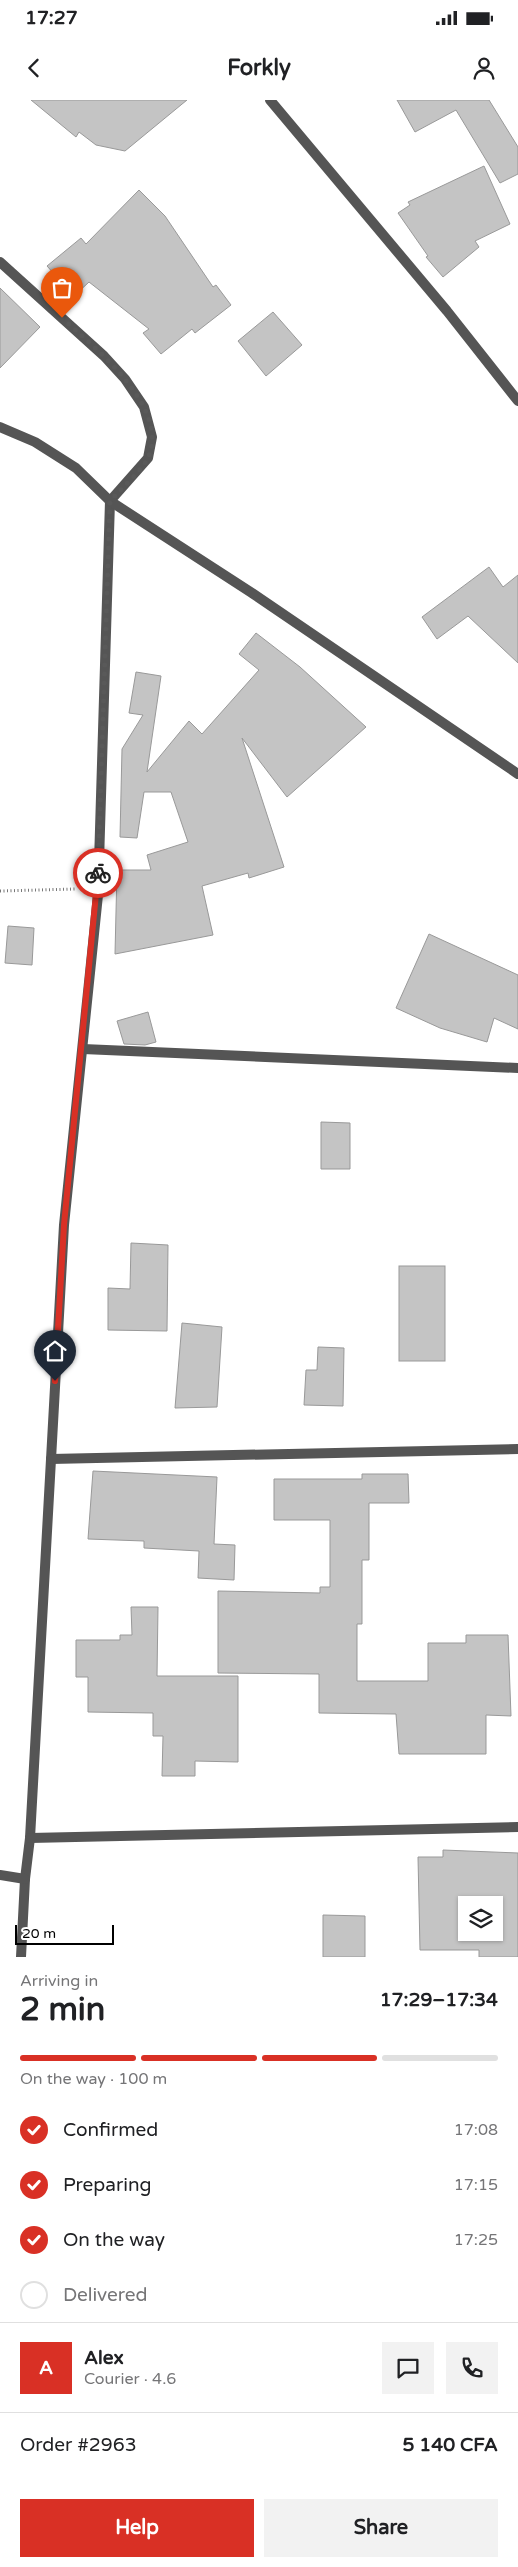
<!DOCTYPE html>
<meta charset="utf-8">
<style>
body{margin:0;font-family:"Varela Round",sans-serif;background:#f2f2f2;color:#202124;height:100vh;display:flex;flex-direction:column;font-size:19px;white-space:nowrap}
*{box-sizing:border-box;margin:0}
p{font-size:16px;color:#757577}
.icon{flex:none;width:28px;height:28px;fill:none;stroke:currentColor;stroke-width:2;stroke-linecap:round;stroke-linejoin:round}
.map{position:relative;height:1857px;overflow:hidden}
.panel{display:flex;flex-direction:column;background:#fff;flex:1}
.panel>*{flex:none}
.tools{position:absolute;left:458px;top:1796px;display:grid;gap:10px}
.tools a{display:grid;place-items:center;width:45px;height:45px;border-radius:0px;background:#fff;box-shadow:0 1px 4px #0004;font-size:25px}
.scale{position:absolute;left:15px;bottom:12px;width:99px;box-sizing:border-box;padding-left:5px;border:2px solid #000;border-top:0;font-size:14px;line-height:18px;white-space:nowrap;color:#000;-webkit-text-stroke:4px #fff;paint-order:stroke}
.pin{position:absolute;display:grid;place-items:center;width:42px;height:42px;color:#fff;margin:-51px -21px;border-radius:50% 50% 50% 0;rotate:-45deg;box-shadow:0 0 5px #0007}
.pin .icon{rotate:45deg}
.courier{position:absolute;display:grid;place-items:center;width:50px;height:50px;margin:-25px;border:4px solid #d93025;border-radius:50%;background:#fff;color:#222;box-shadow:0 1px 6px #0007}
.overview em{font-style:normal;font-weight:800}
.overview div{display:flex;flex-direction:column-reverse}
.overview{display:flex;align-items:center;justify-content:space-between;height:85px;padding:0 20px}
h1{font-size:32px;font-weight:800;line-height:38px}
.bar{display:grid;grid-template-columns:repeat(4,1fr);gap:8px 5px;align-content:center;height:60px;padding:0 20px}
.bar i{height:6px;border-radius:4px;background:#e0e0e0}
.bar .on{background:#d93025}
.bar p{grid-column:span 4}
.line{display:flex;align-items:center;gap:12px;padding:0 20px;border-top:1px solid #e0e0e0}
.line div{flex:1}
.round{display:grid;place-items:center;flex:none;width:52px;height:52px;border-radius:0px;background:#f2f2f2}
ol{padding:0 20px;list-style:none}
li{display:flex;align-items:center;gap:15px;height:55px}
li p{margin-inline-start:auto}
li .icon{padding:5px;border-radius:50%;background:#d93025;color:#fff;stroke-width:4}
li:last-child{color:#757577}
li i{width:28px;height:28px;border:2px solid #e0e0e0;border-radius:50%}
.button{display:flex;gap:10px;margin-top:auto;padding:10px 20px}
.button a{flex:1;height:58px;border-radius:0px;background:#d93025;color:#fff;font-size:20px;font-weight:800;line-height:58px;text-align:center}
.button a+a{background:#f2f2f2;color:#202124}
.status{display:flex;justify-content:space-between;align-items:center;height:35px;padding:0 25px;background:#fff;direction:ltr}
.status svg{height:14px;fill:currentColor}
header{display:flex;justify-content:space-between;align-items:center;height:65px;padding:0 20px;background:#fff;font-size:22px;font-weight:800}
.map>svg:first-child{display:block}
.building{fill:#c4c4c4;stroke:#999;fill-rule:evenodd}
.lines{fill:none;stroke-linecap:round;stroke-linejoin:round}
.path{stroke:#777;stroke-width:3;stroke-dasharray:1 2.5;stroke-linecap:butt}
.minor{stroke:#555;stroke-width:10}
.done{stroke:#595959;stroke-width:5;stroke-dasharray:0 9}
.route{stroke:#d93025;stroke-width:6}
</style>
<div class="status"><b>17:27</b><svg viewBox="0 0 49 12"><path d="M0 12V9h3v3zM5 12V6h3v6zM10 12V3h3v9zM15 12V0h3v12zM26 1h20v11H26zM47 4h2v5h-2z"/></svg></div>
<header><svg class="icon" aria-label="back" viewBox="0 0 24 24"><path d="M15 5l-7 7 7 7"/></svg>Forkly<svg class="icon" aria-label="person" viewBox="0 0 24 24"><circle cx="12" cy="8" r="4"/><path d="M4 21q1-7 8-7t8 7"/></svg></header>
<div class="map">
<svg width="518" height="1857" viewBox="0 0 518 1857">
<rect width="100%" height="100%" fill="#fff"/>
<g class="building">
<path d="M31,0H187L125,51L96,45L79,32L76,37Z"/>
<path d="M397,0H489L518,47V74L500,83L456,10L415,32Z"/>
<path d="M484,66L510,124L475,141L479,147L443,177L426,157L428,156L398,113L410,105L408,102Z"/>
<path d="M139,90L165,116L213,187L216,185L231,205L195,233L192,229L161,254L143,233L149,229L89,182L74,196L47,166L81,138L86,144Z"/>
<path d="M0,188L40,227L0,268Z"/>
<path d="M273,212L302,245L266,276L238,241Z"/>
<path d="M489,467L503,487L518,475V563L468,516L437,539L422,517Z"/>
<path d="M256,533L300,567L366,627L287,697L242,638L284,767L249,778L248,773L202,786L213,835L115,854L117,770H151L147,755L188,742L171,692H144L137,738L120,737L122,649L143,615L129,613L136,572L161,576L147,672L189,621L202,634L259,570L239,554Z"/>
<path d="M8,826L34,828L32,865L5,863Z"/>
<path d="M429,834L518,875V929L494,918L487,942L440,928L396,908Z"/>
<path d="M148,912L156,942L145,945L124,944L117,921Z"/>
<path d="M321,1022L350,1023V1069H321Z"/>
<path d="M131,1143L168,1145L167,1231L108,1230V1188L130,1189Z"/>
<rect x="399" y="1166" width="46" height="95"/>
<path d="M182,1223L222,1227L217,1307L175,1308Z"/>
<path d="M318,1247L344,1248L343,1306L304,1305L306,1270H317Z"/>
<path d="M93,1371L217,1377L214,1444L235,1445L234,1480L198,1478L199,1451L144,1448V1441L88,1439Z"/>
<path d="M362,1374H408L409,1403H369V1460H362V1524H357V1581H428V1543H466V1535H508L511,1616L486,1615V1654H399L396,1614L319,1613V1574L218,1573V1491L320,1493V1487H330V1420H274V1379H362Z"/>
<path d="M131,1507H158L157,1576H238V1662L195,1661V1676H162L163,1636H153V1613L88,1612V1577H76V1540H120V1535H132Z"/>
<path d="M443,1750L518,1753V1857H479V1850H420L418,1757H443ZM466,1805H494V1832H466Z"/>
<path d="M323,1815L365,1816V1857H323Z"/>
</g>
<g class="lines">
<path class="path" d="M0,791L75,789"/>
<g class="minor">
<path d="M270,0L447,211L518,301"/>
<path d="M0,162L104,256L125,279L144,307L152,337L148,358L110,401L98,795L64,1125L30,1738L25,1779L21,1857"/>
<path d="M0,327L35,342L76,368L110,401L252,493L518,674"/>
<path d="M83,949L518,968"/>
<path d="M51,1359L518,1349"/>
<path d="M30,1738L518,1727"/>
<path d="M0,1775L25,1779"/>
</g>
</g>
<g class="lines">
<path class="done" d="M62,218C94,247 171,308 148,358C143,369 119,391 110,401L98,773"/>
<path class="route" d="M55,1281L64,1125L98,773"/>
</g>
</svg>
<div class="tools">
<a><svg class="icon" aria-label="layers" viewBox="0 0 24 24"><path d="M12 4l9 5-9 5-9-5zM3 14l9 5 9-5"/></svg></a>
</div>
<div class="scale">20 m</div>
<div class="pin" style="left:62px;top:218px;background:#ea580c"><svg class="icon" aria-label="bag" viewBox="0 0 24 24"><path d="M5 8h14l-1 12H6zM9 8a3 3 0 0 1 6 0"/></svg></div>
<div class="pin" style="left:55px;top:1281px;background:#1f2937"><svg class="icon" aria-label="home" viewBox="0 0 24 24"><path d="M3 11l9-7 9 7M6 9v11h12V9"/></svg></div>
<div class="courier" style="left:98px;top:773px"><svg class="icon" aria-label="bike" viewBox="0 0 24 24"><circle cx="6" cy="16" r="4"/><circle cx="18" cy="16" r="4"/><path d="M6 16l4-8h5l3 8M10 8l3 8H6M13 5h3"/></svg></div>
</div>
<section class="panel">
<div class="overview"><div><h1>2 min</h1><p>Arriving in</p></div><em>17:29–17:34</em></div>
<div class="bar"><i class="on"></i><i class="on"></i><i class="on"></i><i></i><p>On the way · 100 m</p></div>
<ol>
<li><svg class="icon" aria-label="check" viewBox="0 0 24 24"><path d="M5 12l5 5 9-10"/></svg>Confirmed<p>17:08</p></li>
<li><svg class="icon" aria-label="check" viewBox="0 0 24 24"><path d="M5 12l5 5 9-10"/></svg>Preparing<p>17:15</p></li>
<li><svg class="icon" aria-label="check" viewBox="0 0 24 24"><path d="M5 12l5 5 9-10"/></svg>On the way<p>17:25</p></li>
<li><i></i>Delivered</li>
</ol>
<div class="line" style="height:90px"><b class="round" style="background:#d93025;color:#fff">A</b><div><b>Alex</b><p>Courier · 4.6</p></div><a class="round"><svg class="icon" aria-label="chat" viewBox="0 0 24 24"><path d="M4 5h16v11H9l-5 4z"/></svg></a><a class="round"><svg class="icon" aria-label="phone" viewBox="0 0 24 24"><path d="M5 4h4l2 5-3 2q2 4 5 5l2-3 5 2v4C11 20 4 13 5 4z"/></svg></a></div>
<div class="line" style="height:65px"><div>Order #2963</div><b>5 140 CFA</b></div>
<div class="button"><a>Help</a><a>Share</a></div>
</section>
